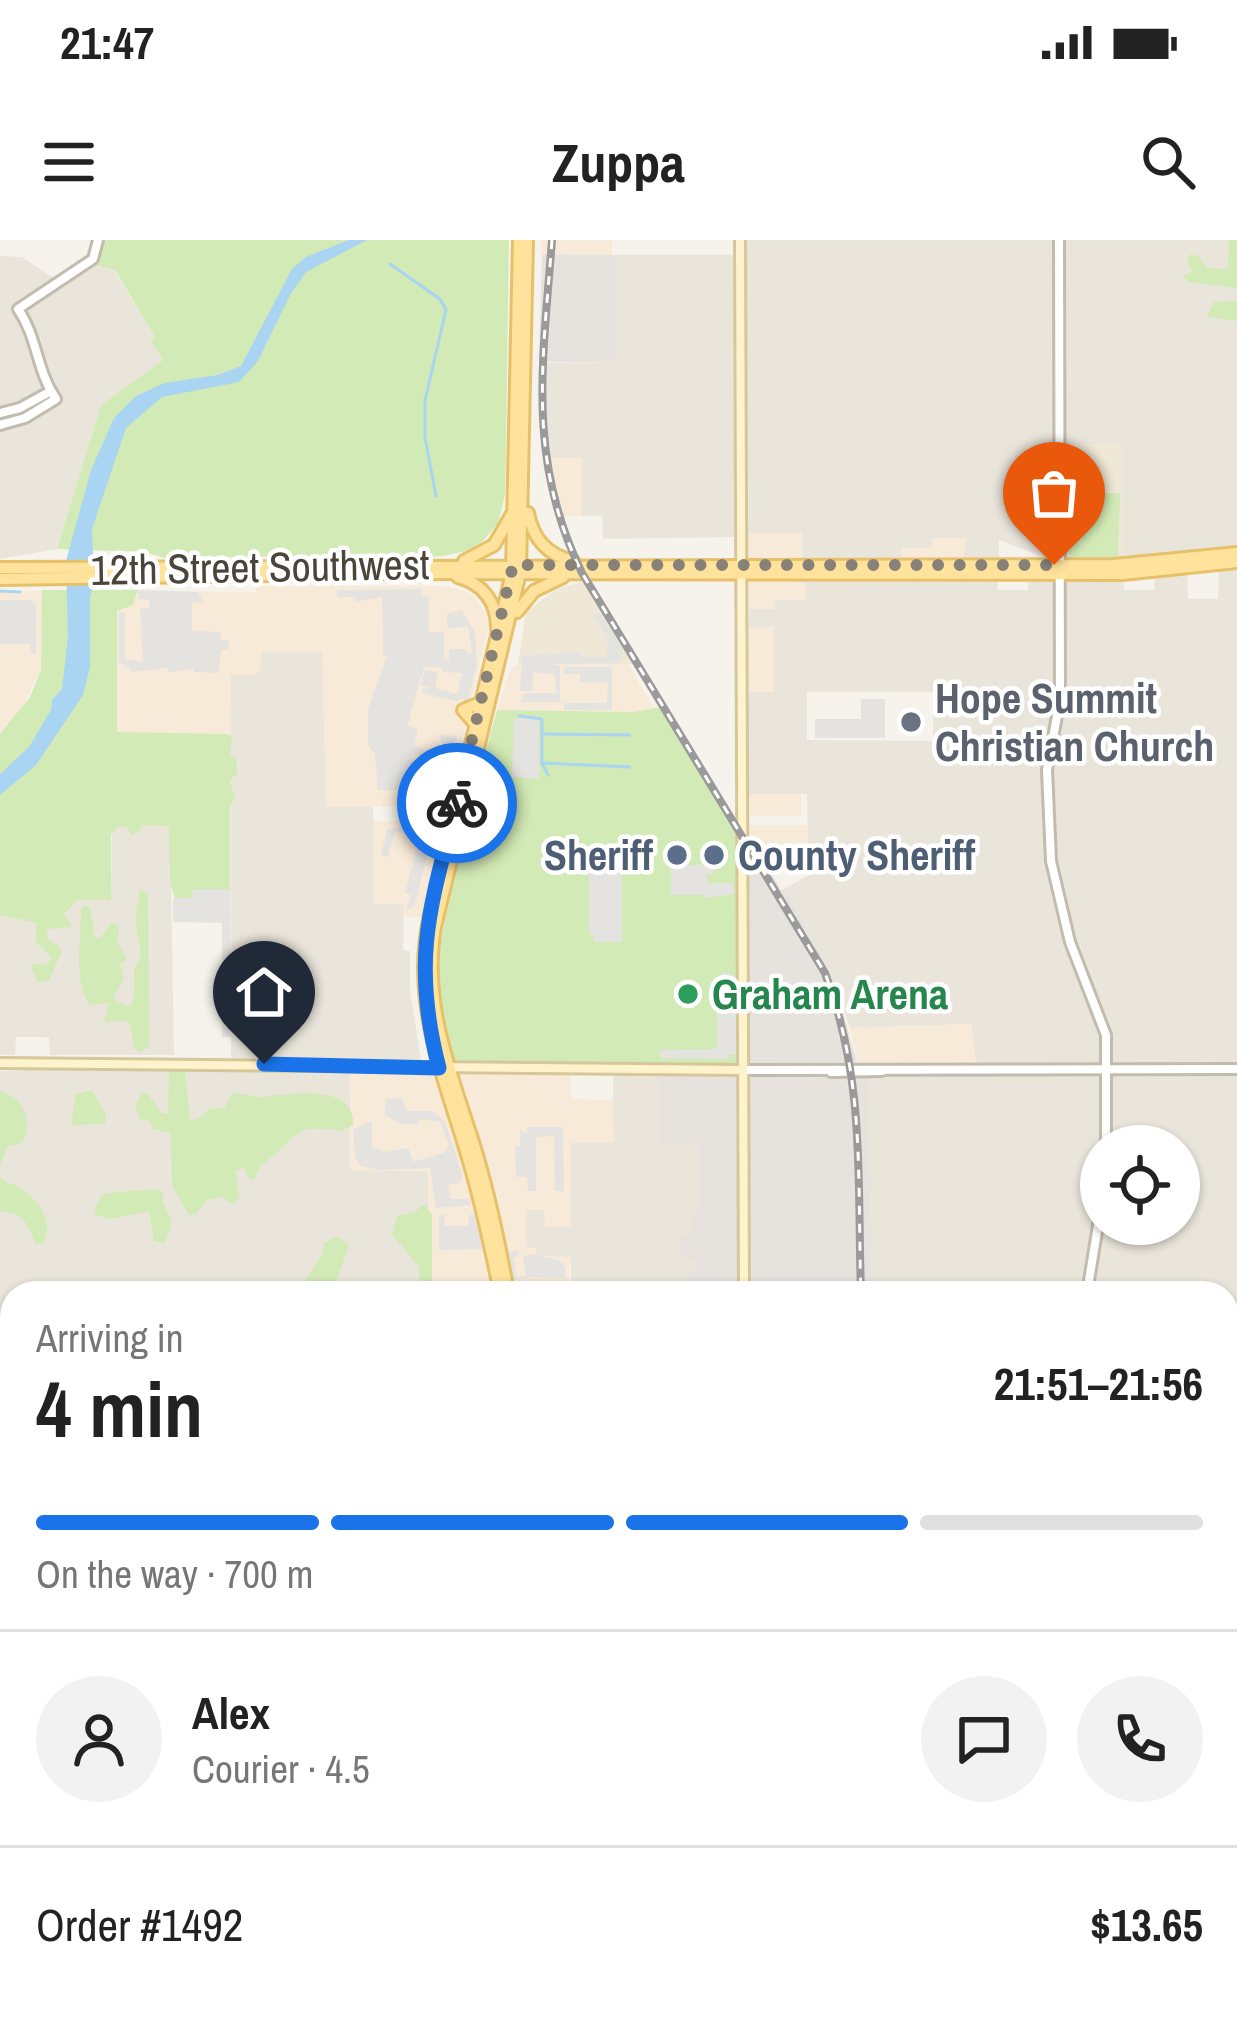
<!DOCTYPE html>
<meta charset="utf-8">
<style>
body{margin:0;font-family:"Archivo Narrow",sans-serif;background:#f2f2f2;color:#222;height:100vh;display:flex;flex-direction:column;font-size:45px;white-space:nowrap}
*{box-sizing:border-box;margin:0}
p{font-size:39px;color:#767676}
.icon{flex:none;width:66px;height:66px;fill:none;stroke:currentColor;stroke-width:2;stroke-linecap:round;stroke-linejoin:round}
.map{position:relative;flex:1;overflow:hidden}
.panel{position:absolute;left:0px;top:1041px;width:1239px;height:747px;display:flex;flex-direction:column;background:#fff;border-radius:36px 36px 0 0;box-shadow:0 3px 9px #0004}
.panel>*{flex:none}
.controls{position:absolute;left:1080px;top:885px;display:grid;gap:24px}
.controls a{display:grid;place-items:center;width:120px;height:120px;border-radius:50%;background:#fff;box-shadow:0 3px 9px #0004;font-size:60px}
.pin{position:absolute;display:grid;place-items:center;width:102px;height:102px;color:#fff;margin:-123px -51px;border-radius:50% 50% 50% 0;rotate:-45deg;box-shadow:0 0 12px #0007}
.pin .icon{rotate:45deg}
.courier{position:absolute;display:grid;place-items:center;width:120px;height:120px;margin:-60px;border:9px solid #1a73e8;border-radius:50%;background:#fff;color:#222;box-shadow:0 3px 15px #0007}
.head em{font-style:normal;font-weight:800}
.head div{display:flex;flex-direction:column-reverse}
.head{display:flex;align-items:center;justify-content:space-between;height:204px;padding:0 36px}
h1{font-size:78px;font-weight:800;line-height:90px}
.bar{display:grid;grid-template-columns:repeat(4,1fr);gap:18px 12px;align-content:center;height:144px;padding:0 36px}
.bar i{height:15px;border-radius:9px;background:#e0e0e0}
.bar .active{background:#1a73e8}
.bar p{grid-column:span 4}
.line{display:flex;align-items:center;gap:30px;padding:0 36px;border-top:3px solid #e0e0e0}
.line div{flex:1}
.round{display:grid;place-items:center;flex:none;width:126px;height:126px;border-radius:63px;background:#f2f2f2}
.status{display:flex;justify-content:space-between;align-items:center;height:84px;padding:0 60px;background:#fff;direction:ltr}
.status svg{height:33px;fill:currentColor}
header{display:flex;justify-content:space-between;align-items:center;height:156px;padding:0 36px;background:#fff;font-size:54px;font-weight:800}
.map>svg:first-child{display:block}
.residential{fill:#eae5da;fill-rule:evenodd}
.commercial{fill:#f7ead8}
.industrial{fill:#e6e2dd}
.education{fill:#efe8d6}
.green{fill:#d2eab5}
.parking{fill:#e5e3e0}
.water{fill:#a9d4f2}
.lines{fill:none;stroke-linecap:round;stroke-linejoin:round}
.stream{stroke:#a9d4f2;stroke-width:3}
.tertiary-casing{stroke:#c2bbae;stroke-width:14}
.secondary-casing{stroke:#d6c79b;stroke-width:14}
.primary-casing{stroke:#e6c16a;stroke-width:16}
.tertiary{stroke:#fff;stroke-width:8}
.secondary{stroke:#fff3cd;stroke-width:8}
.primary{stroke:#ffe39c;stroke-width:10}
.rail-casing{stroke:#9a9a9a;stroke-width:8}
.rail{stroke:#fff;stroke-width:3;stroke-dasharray:9;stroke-linecap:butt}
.done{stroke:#878178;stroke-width:12;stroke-dasharray:0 21.6}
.route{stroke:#1a73e8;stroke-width:15}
.worship-dot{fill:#6b7280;stroke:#fff;stroke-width:4.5}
.service-dot{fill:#5c6f8a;stroke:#fff;stroke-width:4.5}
.leisure-dot{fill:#2e9e5b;stroke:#fff;stroke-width:4.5}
.labels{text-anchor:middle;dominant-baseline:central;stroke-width:9;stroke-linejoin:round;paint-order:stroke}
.street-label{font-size:42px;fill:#4b4439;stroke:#fff}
.worship-label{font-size:42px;font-weight:bold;fill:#5b616d;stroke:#fff;text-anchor:start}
.service-label{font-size:42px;font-weight:bold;fill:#4e5e75;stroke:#fff;text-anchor:end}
.leisure-label{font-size:42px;font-weight:bold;fill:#27864d;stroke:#fff;text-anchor:start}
</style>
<div class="status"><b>21:47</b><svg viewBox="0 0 49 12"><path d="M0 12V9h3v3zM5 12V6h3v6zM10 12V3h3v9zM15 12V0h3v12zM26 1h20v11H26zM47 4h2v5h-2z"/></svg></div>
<header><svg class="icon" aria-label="menu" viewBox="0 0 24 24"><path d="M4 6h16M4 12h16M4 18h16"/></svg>Zuppa<svg class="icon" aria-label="search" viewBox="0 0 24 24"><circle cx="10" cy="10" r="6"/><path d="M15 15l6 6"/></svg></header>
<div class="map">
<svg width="1237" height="1786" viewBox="0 0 1237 1786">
<rect width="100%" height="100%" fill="#f6f3ec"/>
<g class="residential">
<path d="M743,0H1229V45L1237,46V308L1162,319L1056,322L999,300V322H964V299L933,298L932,308L902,321L803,322L802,293H745Z"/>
<path d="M616,15H739V297L603,299L602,276H582V219L546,218L544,123L617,122Z"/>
<path d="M0,16L22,17L54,38L84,21L114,30L156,98L152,101L163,120L101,165L57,309L0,319Z"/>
<path d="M1237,328V822L976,824L971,784L850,788L833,737L785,648L817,631L808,603L807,554H747L749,452L774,451V388L749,387V369H773L774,360H805L806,340H997L998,350H1028V340L1123,339L1124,350H1154L1155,338L1187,335L1188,359H1218L1219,329ZM807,452H933V501L807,500Z"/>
<path d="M261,413H323L326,566L373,567L374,663L404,664L403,710L410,711V750L421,821L231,818L230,435H254L260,429Z"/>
<path d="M112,585H170L174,815H50L49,798L43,797H16L15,815H0V659L111,660Z"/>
<path d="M93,827L350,832V930L428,931L429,1053H12V1175H0V831Z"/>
<path d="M1237,834V1331H1227V1053H872L868,835ZM1101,906H1179V984H1101Z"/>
<path d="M613,835H659V902L699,903V970L693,971V997H680L699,1018V1030H688V1053H571V1017L536,1016L526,1007V970H544L570,902H613Z"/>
<path d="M0,1250H4V1279L12,1280V1655H0Z"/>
<path d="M1227,1352H1237V1685L1227,1690Z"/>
<path d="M0,1741H12V1776H539V1786H0Z"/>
</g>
<g class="commercial">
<path d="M541,0H612V15L542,14Z"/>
<path d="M546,218H582V276H560Z"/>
<path d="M745,293H802L803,322H745Z"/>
<path d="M932,298H965L964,322L902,321L901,308H932Z"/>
<path d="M748,340H806V360H775L774,369H749Z"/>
<path d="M256,346H446L470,353L477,360L487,375L488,391L446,566L326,567L322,413H262L260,430L254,435H231L230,495L117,494V370L133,365L138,351L256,352Z"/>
<path d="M0,351H42L41,430L17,477L0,494Z"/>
<rect x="749" y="387" width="25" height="65"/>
<path d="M628,424L654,468L634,472L497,470L511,428L518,425Z"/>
<path d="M747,554H801V576H748Z"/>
<path d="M373,581H449L424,677H404L403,664H374Z"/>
<path d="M747,585H807L810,613L803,619H763L747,592Z"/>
<path d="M971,784L976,824L858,823L850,788Z"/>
<path d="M350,832L431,833L437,837L465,918L495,1053H429L428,931L350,930Z"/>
<path d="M456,833L570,834L571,859L613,860L614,902L571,903V987H545L544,970H526V1007L536,1008L537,1016L571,1017L568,1053H513Z"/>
<rect x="578" y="1776" width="181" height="10"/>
</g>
<g class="industrial">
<path d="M542,14L616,15L617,122H539Z"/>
<path d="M747,592L781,650L785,648L833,737L859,829H868L872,1053H688V1030L699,1029V1019L679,1018V997L693,996V970H699V904L659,903V835H747Z"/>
</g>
<g class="education">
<rect x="1067" y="204" width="56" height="113"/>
<path d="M584,342L636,424L518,425L526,372L558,348Z"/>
</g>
<g class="green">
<path d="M101,0H509L505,255L498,283L483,301L466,311L442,316L386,320L352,316L164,318L146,312L57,309L101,165L163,120L151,101L155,97L115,30L92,24L100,13Z"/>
<path d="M1229,0H1237V81L1207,77L1214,62L1237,61V48L1190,42L1183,37L1192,31L1187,20L1190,14L1198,16L1207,28L1228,29Z"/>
<path d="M1083,248L1090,253H1120L1118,317H1072L1067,312L1070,291L1091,287V264L1083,262Z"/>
<path d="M42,350H138L133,365L117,371V492L226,494L232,496L230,513L236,519L237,533L230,541L235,558L230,567V649H194L193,658H175L170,644L169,586L141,585L140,591L132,595L127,587H118L111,594V660H77L64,674L72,687L47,689L48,699L59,706L61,713L49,740L37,742L31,724L45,725L52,718L35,701L37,683L0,675V494L30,457L41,430Z"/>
<path d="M660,467L741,596L740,825L454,823L442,784L436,723L466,584L497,470L634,472Z"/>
<path d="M140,648L148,656L149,807L139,812L134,808L129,781L104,782L109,763L90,765C73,745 81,696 81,669L85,665L90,667L95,698L101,697L111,683L119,686L117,702L127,720L120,725L124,738L114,756L117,762L130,767L135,756L134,730L141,716L135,680Z"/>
<path d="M181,828L185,832L190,879L196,880L210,869L224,868L233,853C244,852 252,858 262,857C288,854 356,842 353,885L342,891C288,881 297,902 261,925L254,940L248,938L244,927L236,931L239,956L234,965L223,957L208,959L195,975H189L172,946L171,893L153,889L149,881L140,880L135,866L142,853H147L162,873L168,874L169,830Z"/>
<path d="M91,850L106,874L105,884L71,885L76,854Z"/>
<path d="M0,851C23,857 34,882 22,903L8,906L0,925Z"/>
<path d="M0,936C9,947 15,942 25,951C42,965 54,984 43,1004H36C26,983 26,973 0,971Z"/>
<path d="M157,949L163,953V963L172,981L165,1003L154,1001L149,971L110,979L96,975L94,970L100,957L107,953Z"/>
<path d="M421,966H426L432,975V1050L431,1053H410L419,1044V1027L392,994L397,976L415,972Z"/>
<path d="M337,997L349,1005L332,1053H302C305,1030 322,1027 324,1003Z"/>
<path d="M1237,1685V1786H759V1776H1227V1690Z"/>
</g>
<g class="parking">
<path d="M421,349V356L429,357V392L444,393V420H449V409H467V414L472,413L468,386L451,389L447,386V374L461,370L475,392L477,425L467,463L460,458L458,462L422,453L423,449L430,448L421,445L425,429L438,433L435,448L457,454L462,433L442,432V427H424L407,486L418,489L414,506L433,512L436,505H442L439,495L457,496L450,521L412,514L417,550H378L375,514L368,505V469L387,416L383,415L382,357L355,362V357H337V350Z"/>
<path d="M138,350L198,352L203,362L192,363V391L221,392V400L229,401L228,409L221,410L218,433L194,432L193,429L168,432L167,428L133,432L125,424H119V372H125V419L143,422L140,369L149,368L150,360L139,359Z"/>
<path d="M0,360H31L36,364V414H30V404H0Z"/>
<path d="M593,374H601L623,410L619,423L552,424L560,426V462H522V455L527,453H557L554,435L557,434L533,433V451H520L522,416L580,412L581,417H606L608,401L598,382H594Z"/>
<path d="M564,427H612V470H564V463H607L608,443L580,442V434H564Z"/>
<path d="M861,459H885V498H815V479H861Z"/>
<path d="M514,478H539V539L512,537Z"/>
<path d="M403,584L416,590L430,588L433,593L415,665L406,671L411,655L405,653L417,607L422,602L419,597L395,591L388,617L381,615L387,589L401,587Z"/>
<path d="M593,611H611V625H622V702H594V695L589,694V613Z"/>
<path d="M671,625H714V634H707V643H733L734,654L704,658V655H671Z"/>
<path d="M193,649H230L231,797H222V683L173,682V658H192Z"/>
<path d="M724,732L736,736L737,815H728L727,819L660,818V810L717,809V736Z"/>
<path d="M386,858L402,859L407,871H432L445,881L463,938L458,944H448L451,959H469L471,965L436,968L430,928L378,930L361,926L355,917L353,889L372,881V907L386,912L408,908L414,922L443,913L449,906L440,882L420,879L418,884H401L385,875Z"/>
<path d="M527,887H563L564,951H555L554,896L536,897V951H528L527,937H516L515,907L520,906V890L527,894Z"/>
<path d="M477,974L484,1009L439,1010V975H444L445,986H468L469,975Z"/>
<path d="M518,1010V1016L513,1018L517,1038L526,1036L523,1016L532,1014L559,1020L565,1027V1038L530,1037L510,1041L505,1014Z"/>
</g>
<path class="water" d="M349,0H367L306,32L290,55L258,121L239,142L162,157L126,188L92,289L94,345L90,356V427L83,455L36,525L0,555V534L29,507L51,470L52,460L62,449L68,397L66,321L91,230L114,178L136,156L164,143L218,135L241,126L292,29L306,17Z"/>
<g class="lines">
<g class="stream">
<path d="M390,24L440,59L446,70L425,160V198L436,256"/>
<path d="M0,351L20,352"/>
<path d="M519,476L542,479V523L548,535"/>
<path d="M542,494L630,495"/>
<path d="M542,523L630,527"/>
<path d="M1227,1747L1237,1750"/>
<path d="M1181,1786L1188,1776"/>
</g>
<g class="tertiary-casing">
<g id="tertiary">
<path d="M1059,0L1060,460L1047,530L1051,621L1070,702L1106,795V906"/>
<path d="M0,173L20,168L51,151"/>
<path d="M0,185L25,178L56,159C36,130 38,98 18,69L93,19L98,0"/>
<path d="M743,830L1237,829"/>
<path d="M831,832L882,831"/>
<path d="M1087,1053L1101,967"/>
<path d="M0,1336L12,1335"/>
<path d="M1227,1342H1237"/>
</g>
</g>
<g class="secondary-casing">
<g id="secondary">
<path d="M740,0L744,1053"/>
<path d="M0,823L743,830"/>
</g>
</g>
<g class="primary-casing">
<g id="primary">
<path d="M528,273C533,299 547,315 573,321"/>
<path d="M464,321L494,305L512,274"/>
<path d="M0,328L1114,325L1237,313"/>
<path d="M458,337C483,344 497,362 497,389"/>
<path d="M0,339L398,333L1123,334L1237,322"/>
<path d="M517,372L534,351L563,337"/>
<path d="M476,485L463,470L482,462"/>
<path d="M500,1053C491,1008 481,962 468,918C444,836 410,762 430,675L512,333L519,0"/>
<path d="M508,1053C500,1007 490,960 477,915C454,839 421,768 435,687L520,333L527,0"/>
<path d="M568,1776V1786"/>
<path d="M559,1786V1776"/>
</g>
</g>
<use href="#tertiary" class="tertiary"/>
<use href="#secondary" class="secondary"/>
<use href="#primary" class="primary"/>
<g class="rail-casing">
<path id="rail" d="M552,0C543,121 526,219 582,333L825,733C866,842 857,939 861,1053"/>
</g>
<use href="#rail" class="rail"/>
</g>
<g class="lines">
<path class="done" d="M457,563L513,325H1054"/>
<path class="route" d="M264,824L439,828C411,720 430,666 457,563"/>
</g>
<circle class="worship-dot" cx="911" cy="482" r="12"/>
<g class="service-dot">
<circle cx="677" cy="615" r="12"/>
<circle cx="714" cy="615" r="12"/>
</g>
<circle class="leisure-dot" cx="688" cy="754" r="12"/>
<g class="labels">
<g class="street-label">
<text transform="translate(260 327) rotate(-1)">12th Street Southwest</text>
</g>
<g class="worship-label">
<text x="935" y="458">Hope Summit<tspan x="935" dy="48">Christian Church</tspan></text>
</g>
<g class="service-label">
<text x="653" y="615">Sheriff</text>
<text x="738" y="615" text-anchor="start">County Sheriff</text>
</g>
<g class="leisure-label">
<text x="712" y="754">Graham Arena</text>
</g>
</g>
</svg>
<div class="controls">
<a><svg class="icon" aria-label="locate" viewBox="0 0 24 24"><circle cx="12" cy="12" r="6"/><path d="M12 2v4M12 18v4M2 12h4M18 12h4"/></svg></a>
</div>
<div class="pin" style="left:1054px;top:325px;background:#ea580c"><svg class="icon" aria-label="bag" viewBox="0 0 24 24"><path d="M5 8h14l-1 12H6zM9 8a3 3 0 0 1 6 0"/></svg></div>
<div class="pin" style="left:264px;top:824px;background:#1f2937"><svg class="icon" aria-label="home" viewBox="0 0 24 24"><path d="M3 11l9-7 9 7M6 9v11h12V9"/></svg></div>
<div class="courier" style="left:457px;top:563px"><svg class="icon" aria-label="bike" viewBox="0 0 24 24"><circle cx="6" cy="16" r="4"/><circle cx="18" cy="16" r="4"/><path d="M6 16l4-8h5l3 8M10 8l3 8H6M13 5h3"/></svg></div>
<section class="panel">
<div class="head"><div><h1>4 min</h1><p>Arriving in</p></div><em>21:51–21:56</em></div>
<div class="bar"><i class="active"></i><i class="active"></i><i class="active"></i><i></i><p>On the way · 700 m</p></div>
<div class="line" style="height:216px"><a class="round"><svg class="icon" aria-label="person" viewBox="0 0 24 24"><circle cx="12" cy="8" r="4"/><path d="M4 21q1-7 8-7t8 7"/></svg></a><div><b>Alex</b><p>Courier · 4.5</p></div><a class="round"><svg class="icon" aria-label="chat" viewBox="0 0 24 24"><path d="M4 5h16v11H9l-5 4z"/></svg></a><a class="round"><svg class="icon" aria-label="phone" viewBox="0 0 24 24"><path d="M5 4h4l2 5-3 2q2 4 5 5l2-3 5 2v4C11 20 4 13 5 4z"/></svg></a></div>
<div class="line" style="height:156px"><div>Order #1492</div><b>$13.65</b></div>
</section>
</div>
